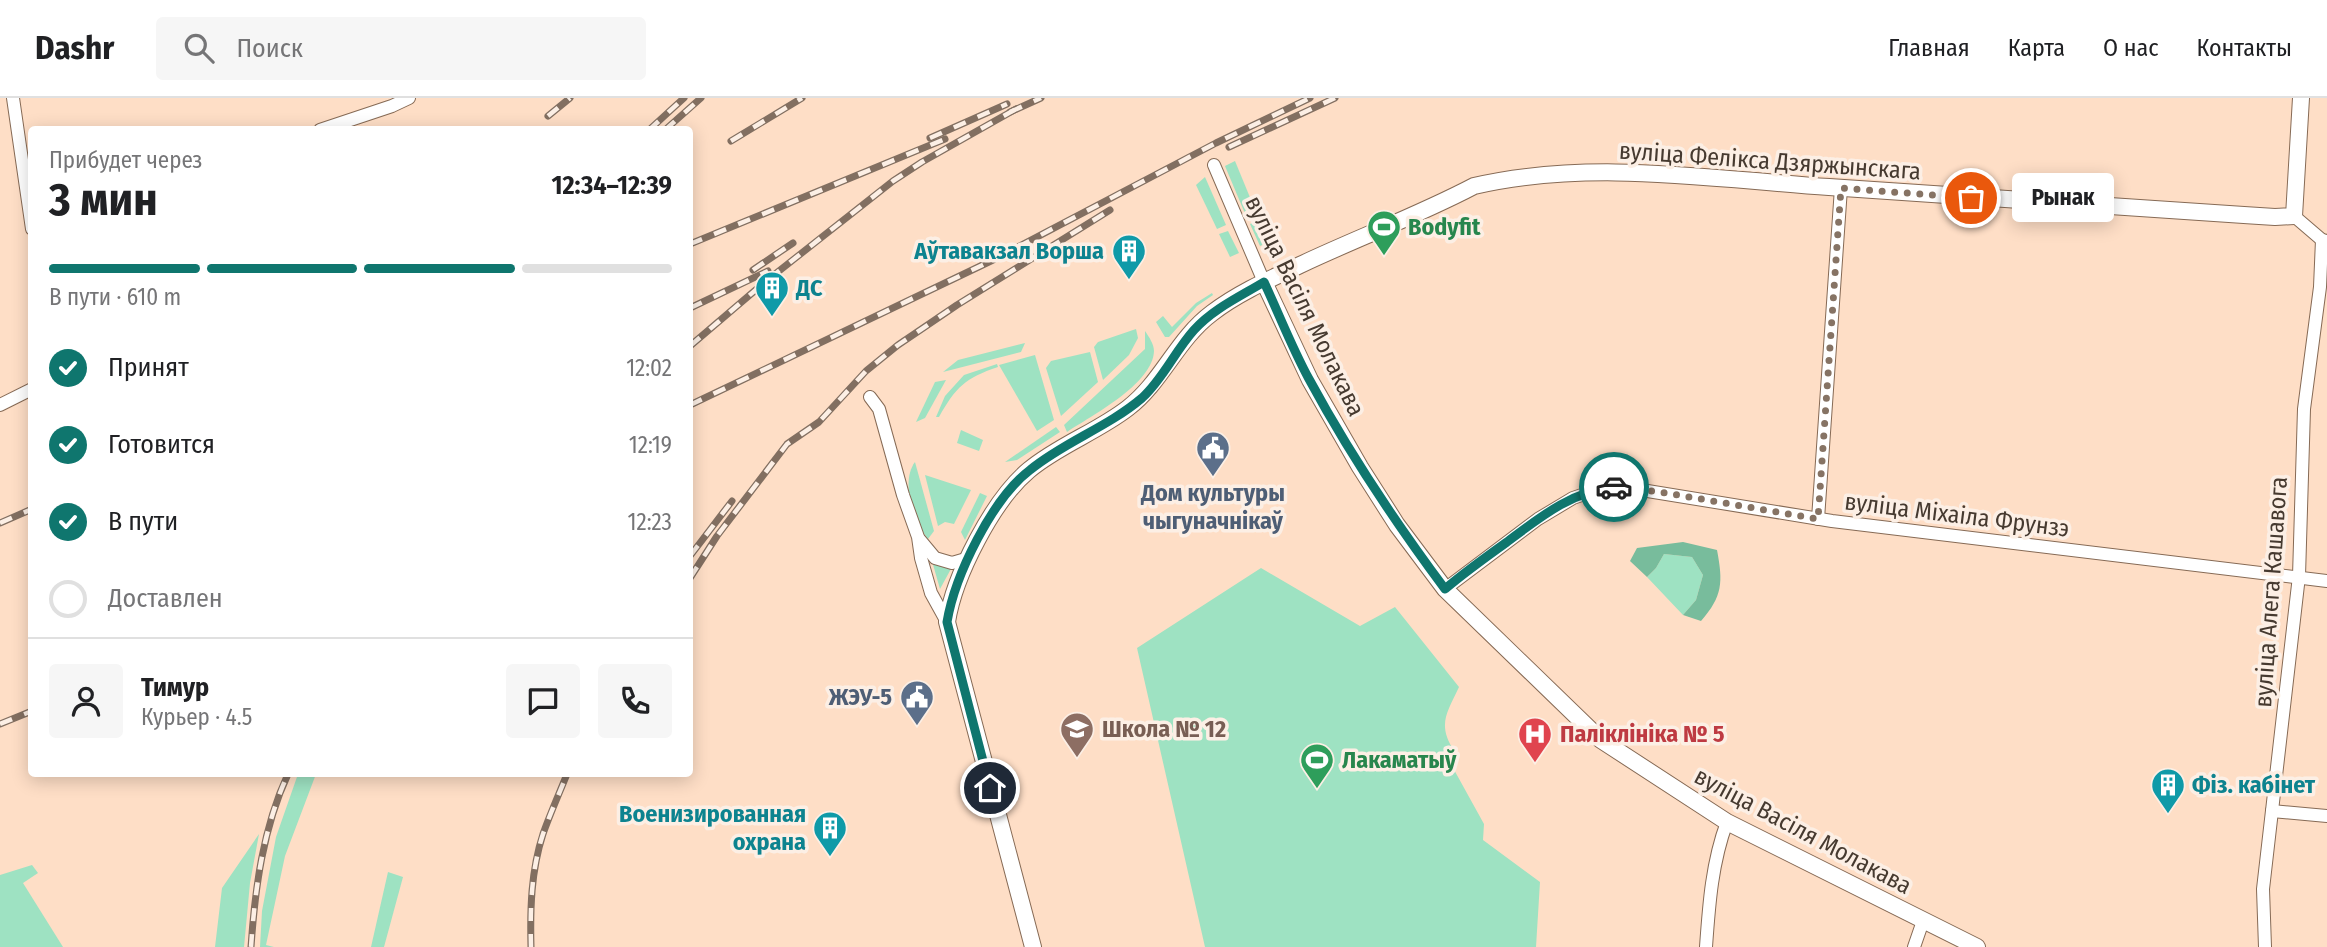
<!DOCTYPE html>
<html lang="ru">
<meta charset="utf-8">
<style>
body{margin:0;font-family:"Fira Sans Condensed",sans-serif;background:#f6f6f6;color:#202124;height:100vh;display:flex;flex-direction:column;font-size:26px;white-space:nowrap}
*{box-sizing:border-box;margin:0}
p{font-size:23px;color:#757577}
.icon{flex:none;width:38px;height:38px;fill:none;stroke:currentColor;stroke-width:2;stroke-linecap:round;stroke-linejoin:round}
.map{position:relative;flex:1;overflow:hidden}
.drawer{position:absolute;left:28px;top:28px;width:665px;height:651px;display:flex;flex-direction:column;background:#fff;border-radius:7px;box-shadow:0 4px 18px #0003}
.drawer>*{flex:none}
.pin{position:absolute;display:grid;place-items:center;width:60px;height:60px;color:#fff;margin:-30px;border:4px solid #fff;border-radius:50%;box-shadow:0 2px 7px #0007}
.courier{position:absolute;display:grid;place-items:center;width:70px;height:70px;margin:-35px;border:5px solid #0f766e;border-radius:50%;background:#fff;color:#222;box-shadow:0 2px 9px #0007}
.bubble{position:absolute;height:49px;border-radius:7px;background:#fff;box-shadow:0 4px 18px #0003;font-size:23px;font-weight:700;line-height:49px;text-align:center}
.headline em{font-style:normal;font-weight:700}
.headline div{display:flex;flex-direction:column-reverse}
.headline{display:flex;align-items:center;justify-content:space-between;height:119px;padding:0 21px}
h1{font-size:46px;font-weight:700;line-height:52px}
.bar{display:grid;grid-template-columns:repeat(4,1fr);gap:10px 7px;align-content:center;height:84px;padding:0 21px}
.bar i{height:9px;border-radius:5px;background:#e0e0e0}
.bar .current{background:#0f766e}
.bar p{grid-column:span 4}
.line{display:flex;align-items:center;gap:18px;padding:0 21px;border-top:2px solid #e0e0e0}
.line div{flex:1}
.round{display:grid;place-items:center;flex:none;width:74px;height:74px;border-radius:7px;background:#f6f6f6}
ol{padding:0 21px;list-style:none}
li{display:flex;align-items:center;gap:21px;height:77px}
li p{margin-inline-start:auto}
li .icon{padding:7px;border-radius:50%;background:#0f766e;color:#fff;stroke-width:4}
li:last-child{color:#757577}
li i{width:38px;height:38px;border:4px solid #e0e0e0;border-radius:50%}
header{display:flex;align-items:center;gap:42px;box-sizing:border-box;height:98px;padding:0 35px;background:#fff;border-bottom:2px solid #e0e0e0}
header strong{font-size:33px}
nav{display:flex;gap:38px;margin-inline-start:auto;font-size:24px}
.search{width:490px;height:63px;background:#f6f6f6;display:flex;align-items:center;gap:18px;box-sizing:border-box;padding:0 24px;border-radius:7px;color:#757577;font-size:26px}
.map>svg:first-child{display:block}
.green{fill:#9ee2c2}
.forest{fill:#78bc9c}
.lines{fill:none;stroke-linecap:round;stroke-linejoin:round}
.minor-casing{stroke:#866a55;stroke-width:14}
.tertiary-casing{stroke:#866a55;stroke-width:18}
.minor{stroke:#fff;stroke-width:12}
.tertiary{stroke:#fff;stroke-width:16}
.rail-casing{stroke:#826f61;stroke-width:7}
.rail{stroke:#fcefe5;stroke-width:4.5;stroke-dasharray:13;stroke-linecap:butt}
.done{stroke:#867364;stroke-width:7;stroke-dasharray:0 12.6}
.route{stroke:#0f766e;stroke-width:9}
.labels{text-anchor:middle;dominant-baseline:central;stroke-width:7;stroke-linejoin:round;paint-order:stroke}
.street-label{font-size:24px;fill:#463a30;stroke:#fcefe5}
.leisure-label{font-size:24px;font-weight:bold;fill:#27864d;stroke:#fcefe5;text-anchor:start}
.culture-label{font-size:24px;font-weight:bold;fill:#0d838f;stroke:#fcefe5;text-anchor:end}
.service-label{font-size:24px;font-weight:bold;fill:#4e5e75;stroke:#fcefe5}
.education-label{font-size:24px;font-weight:bold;fill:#785e54;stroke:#fcefe5;text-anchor:start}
.health-label{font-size:24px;font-weight:bold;fill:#be3a42;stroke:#fcefe5;text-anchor:start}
</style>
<header>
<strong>Dashr</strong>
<div class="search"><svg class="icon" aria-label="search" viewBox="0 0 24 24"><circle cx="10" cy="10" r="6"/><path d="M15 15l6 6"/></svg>Поиск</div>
<nav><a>Главная</a><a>Карта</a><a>О нас</a><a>Контакты</a></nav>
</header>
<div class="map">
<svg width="2327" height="849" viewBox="0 0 2327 849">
<rect width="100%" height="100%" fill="#fedec6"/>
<g class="green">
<path d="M1235,63L1256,114L1246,118L1225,68Z"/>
<path d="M1205,79L1226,127L1217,131L1196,87Z"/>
<path d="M1259,121L1269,144L1260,148L1250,126Z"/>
<path d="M1228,133L1239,155L1230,159L1219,136Z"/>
<path d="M1212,195L1213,197L1197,208L1169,239H1165L1156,224L1163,218L1172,229L1196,205Z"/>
<path d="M1136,231L1138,240L1129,257L1103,282L1094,249L1098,244Z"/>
<path d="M1145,233C1149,239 1154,246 1154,253C1153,286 1091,318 1067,334L1064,327L1145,251Z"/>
<path d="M1025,245L1021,254L943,274L958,262Z"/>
<path d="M1090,254L1098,284L1061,318L1046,270L1051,263Z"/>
<path d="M1035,257L1054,322L1037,333L999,267Z"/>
<path d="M997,266L998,269C965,280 956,289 939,319H936L945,298L964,277Z"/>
<path d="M946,282L925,320L916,324L935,284Z"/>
<path d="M1056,329L1060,334L1017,362L1005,364Z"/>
<path d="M961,332L983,342L979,353L957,345Z"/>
<path d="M915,364L934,433L928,441C914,424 900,384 915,364Z"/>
<path d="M925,377L971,392L954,426L945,424L938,428Z"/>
<path d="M980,395L987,398L965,442L961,434Z"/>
<path d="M1664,456L1692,459L1703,477L1696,502L1683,517L1647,479L1656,470Z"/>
<path d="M932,463L952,469L940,491Z"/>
<path d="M1261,470L1360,528L1395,509L1459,589C1447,615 1437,626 1454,653L1447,659L1484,726L1483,742L1540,784L1536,849H1205L1137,550Z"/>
<path d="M298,676H316L285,758L266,847L274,849H260L262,813L276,739Z"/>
<path d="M259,736L250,785L244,849H215L222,790Z"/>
<path d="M32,767L38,775L23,785L63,849H0V777Z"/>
<path d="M388,774L403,779L384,849H371Z"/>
</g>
<path class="forest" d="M1683,444L1717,452C1723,484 1723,498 1701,523L1683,517L1696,502L1703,477L1692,459L1664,456L1656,470L1647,479L1630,463L1637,450Z"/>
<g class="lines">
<g class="minor-casing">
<g id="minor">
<path d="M13,0L32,131"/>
<path d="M320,32L392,8L409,0"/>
<path d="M1214,67L1264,184"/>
<path d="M2294,118L2322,142L2327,143"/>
<path d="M870,299L879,311L903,397L918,439L921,460L931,495L947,524"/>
<path d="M0,307L32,291"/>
<path d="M1818,421L1841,90"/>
<path d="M920,442L935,460L952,465L969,460"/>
<path d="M1445,491L1538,421L1573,400L1599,391L1623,389L1832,423L2327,483"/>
<path d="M2272,713L2327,718"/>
<path d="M1706,849C1709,806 1712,764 1727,724"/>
<path d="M1914,849L1923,823"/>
<path d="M2265,849L2263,791L2299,478L2304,311L2320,189L2322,142"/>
</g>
</g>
<g class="tertiary-casing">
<g id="tertiary">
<path d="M1264,184L1310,282L1360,369L1397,427L1445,491L1601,642L1727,724L1977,849"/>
<path d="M1033,849L947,524C954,478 993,402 1029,372C1059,347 1097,334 1128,310C1162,284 1177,241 1212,215C1238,195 1270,181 1300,167C1357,140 1419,117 1474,88C1590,61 1712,81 1829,89C1977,100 2126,110 2275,119L2294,118L2301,0"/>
</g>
</g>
<use href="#minor" class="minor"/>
<use href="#tertiary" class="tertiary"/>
<g class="rail-casing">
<g id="rail">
<path d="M1010,14L1041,0"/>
<path d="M548,18L570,0"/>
<path d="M649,32L684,0"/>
<path d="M665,32L701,0"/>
<path d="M930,40L1007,6"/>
<path d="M731,43L802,0"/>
<path d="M1229,49L1335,0"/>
<path d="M690,146L945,41"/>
<path d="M753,172L793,145"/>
<path d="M690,210L768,173"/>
<path d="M690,248L765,184L893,83L922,64L1016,11"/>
<path d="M690,307L993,162L1216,45L1310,0"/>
<path d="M0,425L32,411"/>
<path d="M690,458L732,403"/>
<path d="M690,480L717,438L787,346L819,324L866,273L898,247L957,207L1110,112"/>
<path d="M0,626L32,613"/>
<path d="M251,849C255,790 263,730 288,676"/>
<path d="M531,849C530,811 531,773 543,736C550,716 559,696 567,676"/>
</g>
</g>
<use href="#rail" class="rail"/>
</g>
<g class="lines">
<path class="done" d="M1614,389L1660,394L1818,421L1841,90L1971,100"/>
<path class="route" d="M990,690L947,524C955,477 992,401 1030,372C1064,344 1108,329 1142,300C1163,281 1175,253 1194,232C1213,211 1239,199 1264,184C1279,216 1292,250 1309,281C1349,355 1395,424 1445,491C1465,474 1486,459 1507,444C1539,420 1572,393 1614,389"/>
</g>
<defs>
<g id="stadium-pin" transform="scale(1.75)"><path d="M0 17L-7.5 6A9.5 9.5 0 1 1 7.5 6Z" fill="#2e9e5b" stroke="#fcefe5"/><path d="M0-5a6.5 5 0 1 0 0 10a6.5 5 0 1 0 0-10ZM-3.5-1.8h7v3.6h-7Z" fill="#fff"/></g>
<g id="building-pin" transform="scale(1.75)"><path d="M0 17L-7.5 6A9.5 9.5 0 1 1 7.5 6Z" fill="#0f9aa8" stroke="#fcefe5"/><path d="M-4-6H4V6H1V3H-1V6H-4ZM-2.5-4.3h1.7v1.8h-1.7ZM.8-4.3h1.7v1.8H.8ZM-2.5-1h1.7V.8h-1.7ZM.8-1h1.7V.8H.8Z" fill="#fff"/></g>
<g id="civic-pin" transform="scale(1.75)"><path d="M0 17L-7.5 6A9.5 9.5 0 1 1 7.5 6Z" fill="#5c6f8a" stroke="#fcefe5"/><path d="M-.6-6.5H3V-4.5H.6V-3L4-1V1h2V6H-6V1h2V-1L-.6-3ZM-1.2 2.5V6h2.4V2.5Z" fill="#fff"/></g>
<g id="school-pin" transform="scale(1.75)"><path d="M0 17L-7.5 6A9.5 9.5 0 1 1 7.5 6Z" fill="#8d6e63" stroke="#fcefe5"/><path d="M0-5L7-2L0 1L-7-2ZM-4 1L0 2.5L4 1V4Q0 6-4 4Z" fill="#fff"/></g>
<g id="hospital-pin" transform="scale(1.75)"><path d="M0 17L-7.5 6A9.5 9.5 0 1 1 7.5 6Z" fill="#e0444e" stroke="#fcefe5"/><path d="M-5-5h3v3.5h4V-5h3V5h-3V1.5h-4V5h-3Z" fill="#fff"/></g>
</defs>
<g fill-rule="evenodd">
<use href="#stadium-pin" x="1384" y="129"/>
<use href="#building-pin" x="1129" y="153"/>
<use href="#building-pin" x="772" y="190"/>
<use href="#civic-pin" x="1213" y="350"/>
<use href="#civic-pin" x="917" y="599"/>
<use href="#school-pin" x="1077" y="631"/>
<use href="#hospital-pin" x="1535" y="636"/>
<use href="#stadium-pin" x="1317" y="662"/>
<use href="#building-pin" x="2168" y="687"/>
<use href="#building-pin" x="830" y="730"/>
</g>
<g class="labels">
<g class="street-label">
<text transform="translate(1770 63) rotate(4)">вуліца Фелікса Дзяржынскага</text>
<text transform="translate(1305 208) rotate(64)">вуліца Васіля Молакава</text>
<text transform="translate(1957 417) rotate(7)">вуліца Міхаіла Фрунзэ</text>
<text transform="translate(2271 494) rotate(-86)">вуліца Алега Кашавога</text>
<text transform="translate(1803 733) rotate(28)">вуліца Васіля Молакава</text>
</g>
<g class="leisure-label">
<text x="1408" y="129">Bodyfit</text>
<text x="1342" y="662">Лакаматыў</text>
</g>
<g class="culture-label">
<text x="1104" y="153">Аўтавакзал Ворша</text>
<text x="796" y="190" text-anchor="start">ДС</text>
<text x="2192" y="687" text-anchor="start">Фіз. кабінет</text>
<text x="806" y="716">Военизированная<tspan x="806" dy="28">охрана</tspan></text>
</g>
<g class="service-label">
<text x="1213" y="395">Дом культуры<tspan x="1213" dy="28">чыгуначнікаў</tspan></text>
<text x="892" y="599" text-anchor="end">ЖЭУ-5</text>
</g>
<g class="education-label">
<text x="1102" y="631">Школа № 12</text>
</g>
<g class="health-label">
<text x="1560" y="636">Паліклініка № 5</text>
</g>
</g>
</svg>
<div class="pin" style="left:1971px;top:100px;background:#ea580c"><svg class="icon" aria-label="bag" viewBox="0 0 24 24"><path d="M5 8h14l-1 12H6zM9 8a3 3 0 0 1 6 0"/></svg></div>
<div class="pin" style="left:990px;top:690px;background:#1f2937"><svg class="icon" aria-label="home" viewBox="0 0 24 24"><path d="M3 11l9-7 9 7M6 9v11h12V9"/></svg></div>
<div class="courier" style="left:1614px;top:389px"><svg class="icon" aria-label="car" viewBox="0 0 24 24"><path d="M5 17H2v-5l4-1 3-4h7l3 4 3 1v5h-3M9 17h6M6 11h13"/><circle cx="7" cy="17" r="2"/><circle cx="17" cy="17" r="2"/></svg></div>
<div class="bubble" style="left:2012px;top:75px;width:102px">Рынак</div>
<section class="drawer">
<div class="headline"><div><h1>3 мин</h1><p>Прибудет через</p></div><em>12:34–12:39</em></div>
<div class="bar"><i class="current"></i><i class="current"></i><i class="current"></i><i></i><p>В пути · 610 m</p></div>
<ol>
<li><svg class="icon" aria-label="check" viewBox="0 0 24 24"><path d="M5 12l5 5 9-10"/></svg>Принят<p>12:02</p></li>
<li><svg class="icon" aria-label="check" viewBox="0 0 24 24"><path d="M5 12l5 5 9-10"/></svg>Готовится<p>12:19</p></li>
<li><svg class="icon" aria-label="check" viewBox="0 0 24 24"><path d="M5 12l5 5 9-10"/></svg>В пути<p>12:23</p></li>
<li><i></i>Доставлен</li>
</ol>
<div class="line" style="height:126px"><a class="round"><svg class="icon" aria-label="person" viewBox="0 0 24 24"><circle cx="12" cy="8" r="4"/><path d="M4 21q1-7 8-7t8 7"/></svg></a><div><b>Тимур</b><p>Курьер · 4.5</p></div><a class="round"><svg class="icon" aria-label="chat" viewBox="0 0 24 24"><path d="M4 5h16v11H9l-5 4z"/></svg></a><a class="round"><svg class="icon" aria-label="phone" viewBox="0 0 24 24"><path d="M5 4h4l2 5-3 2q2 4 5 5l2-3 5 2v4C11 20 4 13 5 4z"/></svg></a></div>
</section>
</div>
